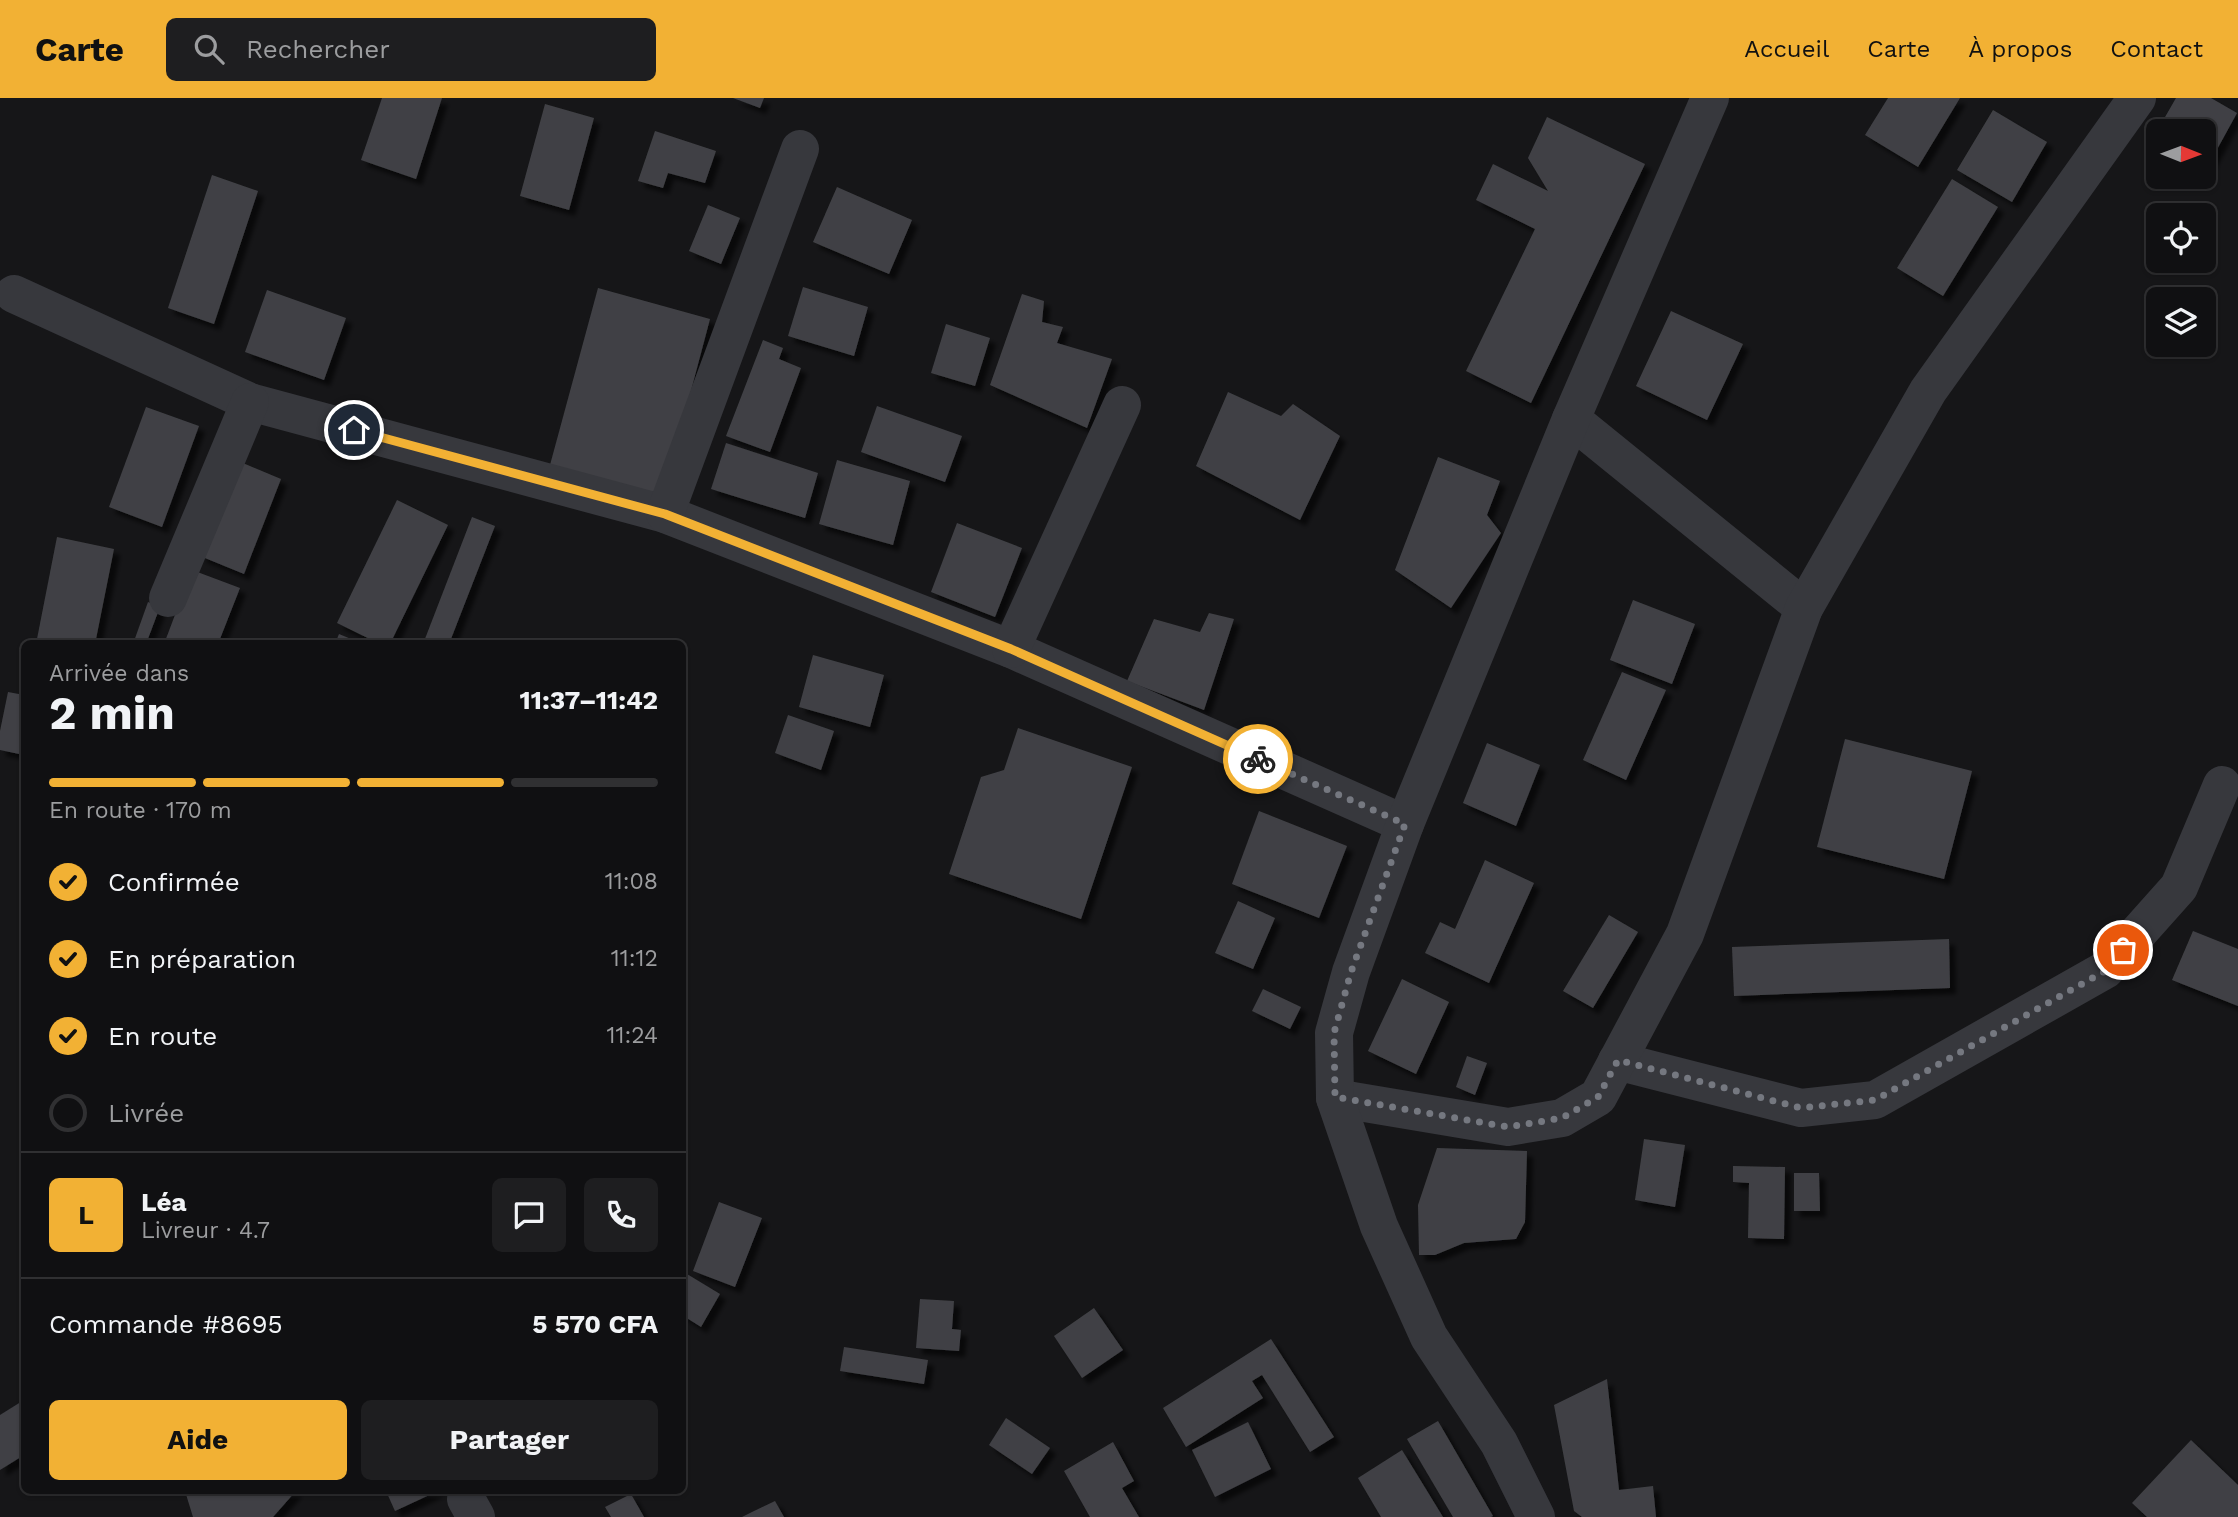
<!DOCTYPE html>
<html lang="fr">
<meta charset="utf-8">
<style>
body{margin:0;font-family:"Work Sans",sans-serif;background:#1e1e20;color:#f1f3f6;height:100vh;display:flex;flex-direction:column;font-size:26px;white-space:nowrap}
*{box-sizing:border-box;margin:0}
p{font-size:23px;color:#9c9d9f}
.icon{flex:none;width:38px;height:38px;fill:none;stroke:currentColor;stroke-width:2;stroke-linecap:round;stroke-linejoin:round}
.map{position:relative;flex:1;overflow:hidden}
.sheet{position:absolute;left:21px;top:542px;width:665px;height:854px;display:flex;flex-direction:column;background:#101012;border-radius:10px;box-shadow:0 2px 5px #0004,0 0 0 2px #303032}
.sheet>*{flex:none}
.needle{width:46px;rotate:91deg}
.buttons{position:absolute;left:2146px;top:21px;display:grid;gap:14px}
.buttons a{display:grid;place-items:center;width:70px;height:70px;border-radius:10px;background:#101012;box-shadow:0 2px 5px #0004,0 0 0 2px #303032;font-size:35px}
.pin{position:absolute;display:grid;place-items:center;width:60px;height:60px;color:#fff;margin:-30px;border:4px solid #fff;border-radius:50%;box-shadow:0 2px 7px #0007}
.courier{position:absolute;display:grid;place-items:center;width:70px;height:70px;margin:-35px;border:5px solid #f2b134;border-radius:50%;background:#fff;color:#222;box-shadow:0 2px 9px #0007}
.headline em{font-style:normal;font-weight:700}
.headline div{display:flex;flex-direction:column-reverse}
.headline{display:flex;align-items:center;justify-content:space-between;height:119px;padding:0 28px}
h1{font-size:46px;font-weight:700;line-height:52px}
.bar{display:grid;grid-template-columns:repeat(4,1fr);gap:10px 7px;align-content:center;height:84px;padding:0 28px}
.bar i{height:9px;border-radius:5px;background:#303032}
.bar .current{background:#f2b134}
.bar p{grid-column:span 4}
.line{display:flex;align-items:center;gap:18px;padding:0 28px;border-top:2px solid #303032}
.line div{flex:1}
.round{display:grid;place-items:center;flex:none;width:74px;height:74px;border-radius:10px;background:#1e1e20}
ol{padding:0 28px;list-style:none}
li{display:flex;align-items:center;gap:21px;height:77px}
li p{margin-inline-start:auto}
li .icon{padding:7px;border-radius:50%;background:#f2b134;color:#111;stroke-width:4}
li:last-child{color:#9c9d9f}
li i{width:38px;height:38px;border:4px solid #303032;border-radius:50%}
.action{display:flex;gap:14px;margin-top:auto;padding:14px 28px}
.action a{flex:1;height:80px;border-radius:10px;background:#f2b134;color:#111;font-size:28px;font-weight:700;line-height:80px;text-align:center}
.action a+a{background:#1e1e20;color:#f1f3f6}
header{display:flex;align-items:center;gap:42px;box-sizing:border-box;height:98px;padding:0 35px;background:#f2b134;color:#111}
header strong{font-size:33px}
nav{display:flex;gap:38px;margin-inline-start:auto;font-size:24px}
.search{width:490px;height:63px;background:#1e1e20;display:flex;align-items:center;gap:18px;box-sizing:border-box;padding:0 24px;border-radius:10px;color:#9c9d9f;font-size:26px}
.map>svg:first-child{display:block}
.building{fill:#404145;filter:url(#shadow)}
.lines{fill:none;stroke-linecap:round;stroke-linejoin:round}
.minor{stroke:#37383d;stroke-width:38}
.done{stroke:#757880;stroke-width:7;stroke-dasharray:0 12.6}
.route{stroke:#f2b134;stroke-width:9}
</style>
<header>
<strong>Carte</strong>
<div class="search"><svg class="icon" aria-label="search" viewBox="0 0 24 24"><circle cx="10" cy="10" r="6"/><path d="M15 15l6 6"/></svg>Rechercher</div>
<nav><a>Accueil</a><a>Carte</a><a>À propos</a><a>Contact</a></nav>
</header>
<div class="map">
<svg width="2238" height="1419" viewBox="0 0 2238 1419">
<defs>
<filter id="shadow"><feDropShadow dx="6" dy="6" stdDeviation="2" flood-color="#0009"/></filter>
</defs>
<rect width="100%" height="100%" fill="#161618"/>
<g class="building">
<path d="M382,0H442L416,81L361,62Z"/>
<path d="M733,0H764L760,10Z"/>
<path d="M1888,0H1960L1918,69L1865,37Z"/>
<path d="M2176,0H2211L2237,15L2209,66L2203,63V33H2157Z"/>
<path d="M545,6L594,20L569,112L520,98Z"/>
<path d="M1993,12L2047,44L2012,104L1957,72Z"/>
<path d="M1547,19L1645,66L1531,305L1466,273L1535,131L1476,102L1493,66L1548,93L1528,60Z"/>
<path d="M655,33L716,53L705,85L668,75L663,90L638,83Z"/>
<path d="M212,77L258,93L214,226L168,210Z"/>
<path d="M1952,81L1998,109L1943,198L1897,170Z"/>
<path d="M837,89L912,122L889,176L813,144Z"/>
<path d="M708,107L740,120L721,166L689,153Z"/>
<path d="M803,189L868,209L854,258L788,238Z"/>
<path d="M598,190L710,221L663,398L550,367Z"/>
<path d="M267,192L346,220L324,282L245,254Z"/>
<path d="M1022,196L1044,203L1042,224L1063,229L1057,245L1112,261L1087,330L990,287Z"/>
<path d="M1671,213L1743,246L1707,322L1636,288Z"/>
<path d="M946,226L990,240L975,288L931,275Z"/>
<path d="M763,242L783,250L779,261L801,270L770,354L726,338Z"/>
<path d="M1228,294L1281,318L1293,306L1340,338L1300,422L1196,368Z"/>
<path d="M877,308L962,338L945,384L861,354Z"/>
<path d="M146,309L199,328L162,429L109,409Z"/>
<path d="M726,345L818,375L805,420L711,391Z"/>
<path d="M1438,359L1500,383L1487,417L1501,435L1451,510L1395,472Z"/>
<path d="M837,362L910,383L893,447L819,426Z"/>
<path d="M238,363L281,381L244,476L200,458Z"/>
<path d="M397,402L448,427L390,546H380L337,525Z"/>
<path d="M472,419L495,428L449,546H423Z"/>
<path d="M957,425L1022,450L995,519L931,494Z"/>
<path d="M57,439L114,451L95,546H36Z"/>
<path d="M192,472L240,490L218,546H164Z"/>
<path d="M1633,502L1695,526L1672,586L1610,562Z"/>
<path d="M148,504L160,509L146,546H133Z"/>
<path d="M1209,515L1234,521L1204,612L1127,583L1154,521L1200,534Z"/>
<path d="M339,536L363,546H335Z"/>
<path d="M813,557L884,577L870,629L799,609Z"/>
<path d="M1622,574L1666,592L1626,682L1583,662Z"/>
<path d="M8,594L24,597V657L0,652V633Z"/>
<path d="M788,617L834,633L821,672L775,655Z"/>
<path d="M1018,630L1132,669L1081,821L949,776L981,679L1004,672Z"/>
<path d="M1845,641L1972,673L1944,781L1817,749Z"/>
<path d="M1487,645L1540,667L1516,728L1463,705Z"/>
<path d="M1259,713L1347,748L1319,820L1232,786Z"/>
<path d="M1485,762L1534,785L1489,885L1425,855L1440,824L1455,831Z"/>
<path d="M1238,803L1275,820L1253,871L1215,855Z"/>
<path d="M1609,817L1638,834L1593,910L1563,893Z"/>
<path d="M2193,833L2238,851V908L2172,882Z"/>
<path d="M1949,841L1950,890L1734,898L1732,849Z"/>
<path d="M1402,881L1449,904L1416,976L1368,953Z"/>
<path d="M1263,891L1301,909L1290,931L1252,913Z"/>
<path d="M1467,958L1487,965L1475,997L1456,989Z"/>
<path d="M1644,1041L1685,1047L1675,1109L1635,1102Z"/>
<path d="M1437,1050L1527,1053L1525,1124L1516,1141L1464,1145L1435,1157H1419L1418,1107Z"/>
<path d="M1733,1068L1785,1069L1784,1141L1748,1140L1749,1085L1733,1084Z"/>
<path d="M1794,1075H1819L1820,1113H1794Z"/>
<path d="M719,1104L762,1120L735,1189L693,1173Z"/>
<path d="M682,1173L720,1196L701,1229L682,1217Z"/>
<path d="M920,1201L954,1203L952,1231L961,1232L959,1253L916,1250Z"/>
<path d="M1094,1210L1123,1252L1082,1280L1054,1238Z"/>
<path d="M1271,1241L1334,1339L1310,1354L1262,1277L1252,1283L1263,1300L1186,1349L1163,1310Z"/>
<path d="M844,1249L928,1262L924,1286L840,1273Z"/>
<path d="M1607,1281L1619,1392L1653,1388L1656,1419H1582L1574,1413L1554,1307Z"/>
<path d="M24,1302V1357L0,1372V1317Z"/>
<path d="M1006,1320L1050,1350L1032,1376L989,1347Z"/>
<path d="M1438,1323L1493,1418L1491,1419H1453L1407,1341Z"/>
<path d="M1248,1324L1271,1371L1215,1399L1192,1352Z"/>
<path d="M2191,1342L2238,1387V1419H2147L2132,1405Z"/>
<path d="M1113,1344L1134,1383L1122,1390L1139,1419H1090L1064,1373Z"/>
<path d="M1402,1352L1443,1419H1381L1358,1380Z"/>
<path d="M185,1393H296L273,1419H193Z"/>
<path d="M386,1393H438L395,1413Z"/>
<path d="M631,1396L644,1419H611L605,1409Z"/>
<path d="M775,1403L784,1419H742L752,1414Z"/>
</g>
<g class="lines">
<g class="minor">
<path d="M14,196L250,304L665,416L1011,551L1405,726"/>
<path d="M1571,321L1804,510"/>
<path d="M665,416L800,51"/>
<path d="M168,500L250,304"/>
<path d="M1011,551L1122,307"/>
<path d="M1617,963L1801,1010L1875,1002L2105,872L2179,789L2222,687"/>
<path d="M1335,1000L1508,1029L1562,1020L1598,999L1685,836L1804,510L1928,293L2137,0"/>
<path d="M466,1401L476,1419"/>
<path d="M1536,1419L1499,1345L1429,1239L1379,1128L1335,1000L1334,935L1351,874L1405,726L1571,321L1710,0"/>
</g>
</g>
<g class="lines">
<path class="done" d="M1258,661L1405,726L1351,874L1334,935L1335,999L1508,1029L1562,1020L1598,999L1618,962L1801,1010L1875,1002L2105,873L2123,852"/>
<path class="route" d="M354,332L665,416L1011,551L1258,661"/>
</g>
</svg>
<div class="buttons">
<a><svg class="needle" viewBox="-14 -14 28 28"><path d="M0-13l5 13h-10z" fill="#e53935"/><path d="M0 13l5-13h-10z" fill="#9c9d9f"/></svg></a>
<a><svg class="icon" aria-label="locate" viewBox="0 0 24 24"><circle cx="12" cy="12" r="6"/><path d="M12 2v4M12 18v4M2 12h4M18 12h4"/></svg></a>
<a><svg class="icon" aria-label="layers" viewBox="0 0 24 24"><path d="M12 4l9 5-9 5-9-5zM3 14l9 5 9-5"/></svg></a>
</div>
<div class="pin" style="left:2123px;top:852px;background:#ea580c"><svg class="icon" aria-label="bag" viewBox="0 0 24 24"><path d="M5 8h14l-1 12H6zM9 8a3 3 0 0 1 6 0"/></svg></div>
<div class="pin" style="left:354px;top:332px;background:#1f2937"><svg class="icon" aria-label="home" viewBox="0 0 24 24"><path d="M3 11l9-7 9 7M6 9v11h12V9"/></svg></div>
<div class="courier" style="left:1258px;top:661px"><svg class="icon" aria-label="bike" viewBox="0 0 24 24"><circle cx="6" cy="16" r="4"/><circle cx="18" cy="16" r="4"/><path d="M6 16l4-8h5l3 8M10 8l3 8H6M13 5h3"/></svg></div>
<section class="sheet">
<div class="headline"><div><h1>2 min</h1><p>Arrivée dans</p></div><em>11:37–11:42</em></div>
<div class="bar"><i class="current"></i><i class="current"></i><i class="current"></i><i></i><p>En route · 170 m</p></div>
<ol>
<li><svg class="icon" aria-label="check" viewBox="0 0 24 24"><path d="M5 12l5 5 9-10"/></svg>Confirmée<p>11:08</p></li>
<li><svg class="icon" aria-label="check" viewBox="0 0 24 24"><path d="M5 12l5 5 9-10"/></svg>En préparation<p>11:12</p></li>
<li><svg class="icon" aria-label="check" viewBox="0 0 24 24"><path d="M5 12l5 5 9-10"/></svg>En route<p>11:24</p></li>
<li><i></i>Livrée</li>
</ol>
<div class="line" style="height:126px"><b class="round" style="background:#f2b134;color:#111">L</b><div><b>Léa</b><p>Livreur · 4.7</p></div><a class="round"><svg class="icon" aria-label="chat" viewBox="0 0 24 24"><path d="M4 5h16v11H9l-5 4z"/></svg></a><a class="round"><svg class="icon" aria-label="phone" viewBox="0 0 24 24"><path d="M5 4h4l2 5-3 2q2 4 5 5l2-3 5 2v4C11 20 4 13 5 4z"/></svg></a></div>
<div class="line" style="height:91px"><div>Commande #8695</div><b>5 570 CFA</b></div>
<div class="action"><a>Aide</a><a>Partager</a></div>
</section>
</div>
